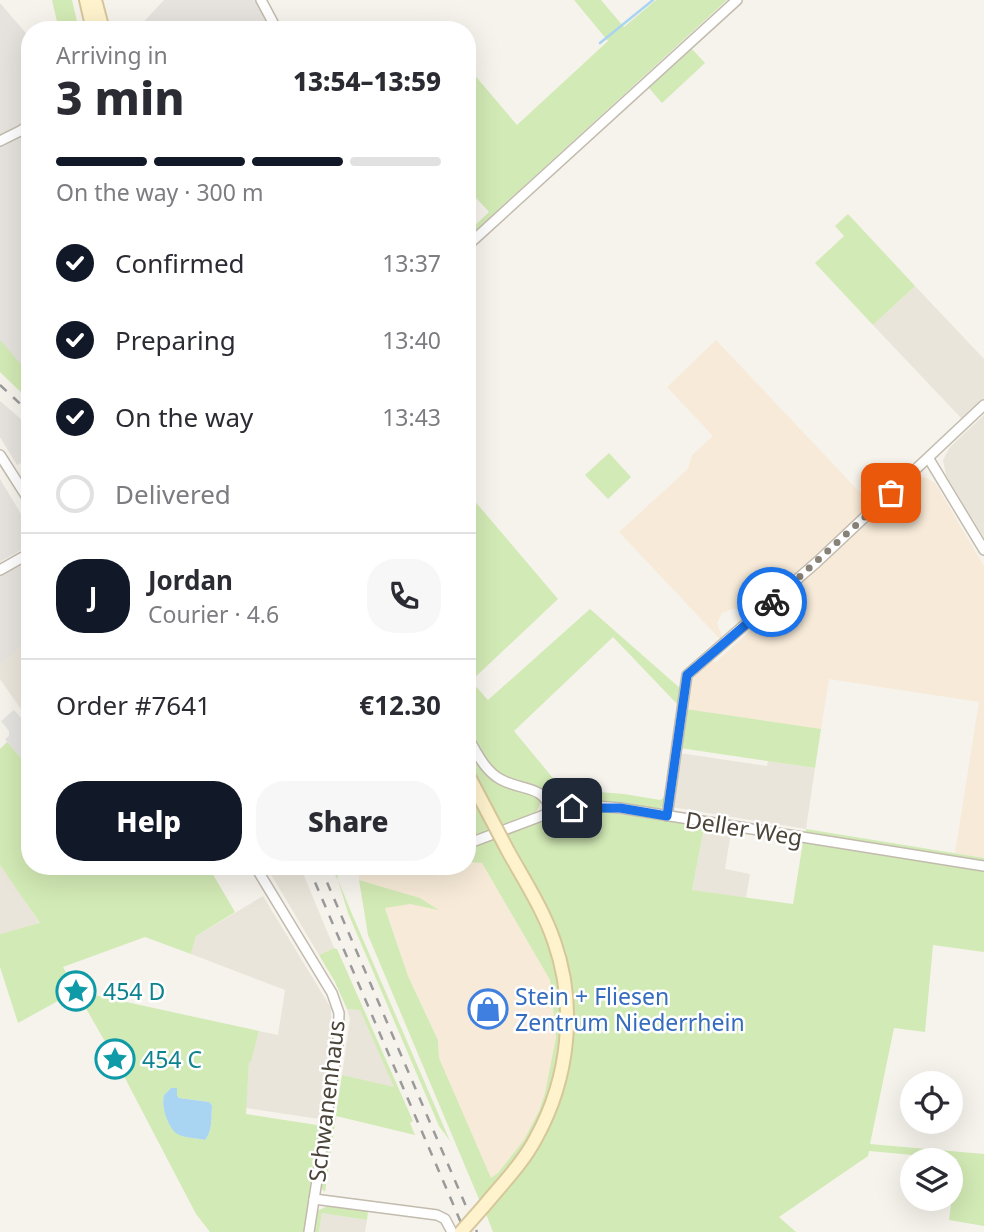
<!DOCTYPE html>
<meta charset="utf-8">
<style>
body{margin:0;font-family:"Noto Sans",sans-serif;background:#f7f7f7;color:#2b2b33;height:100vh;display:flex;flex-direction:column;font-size:26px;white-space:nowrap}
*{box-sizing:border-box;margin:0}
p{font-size:23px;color:#7c7c81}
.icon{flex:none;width:38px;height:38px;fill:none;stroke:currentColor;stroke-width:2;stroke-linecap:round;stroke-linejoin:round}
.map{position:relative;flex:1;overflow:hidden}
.panel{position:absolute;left:21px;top:21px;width:455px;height:854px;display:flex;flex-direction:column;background:#fff;border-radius:28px;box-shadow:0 7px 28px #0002}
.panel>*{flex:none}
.tools{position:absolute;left:900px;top:1071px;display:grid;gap:14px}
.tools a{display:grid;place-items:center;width:63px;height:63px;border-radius:50%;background:#fff;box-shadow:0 7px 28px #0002;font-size:35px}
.pin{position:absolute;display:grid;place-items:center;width:60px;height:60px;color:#fff;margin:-30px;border-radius:14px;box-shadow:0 4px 10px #0006}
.courier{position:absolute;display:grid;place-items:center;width:70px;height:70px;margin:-35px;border:5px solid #1a73e8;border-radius:50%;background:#fff;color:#222;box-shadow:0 2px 9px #0007}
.headline em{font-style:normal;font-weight:800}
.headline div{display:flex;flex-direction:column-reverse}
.headline{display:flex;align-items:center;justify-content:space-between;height:119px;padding:0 35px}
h1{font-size:46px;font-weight:800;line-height:52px}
.bar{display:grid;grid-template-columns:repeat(4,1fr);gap:10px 7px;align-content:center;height:84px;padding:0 35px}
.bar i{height:9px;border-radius:5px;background:#e1e1e2}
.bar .selected{background:#111827}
.bar p{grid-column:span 4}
.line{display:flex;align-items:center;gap:18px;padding:0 35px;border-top:2px solid #e1e1e2}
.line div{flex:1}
.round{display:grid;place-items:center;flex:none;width:74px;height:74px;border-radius:28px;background:#f7f7f7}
ol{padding:0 35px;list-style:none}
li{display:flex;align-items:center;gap:21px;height:77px}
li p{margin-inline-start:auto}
li .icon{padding:7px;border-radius:50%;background:#111827;color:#fff;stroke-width:4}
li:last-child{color:#7c7c81}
li i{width:38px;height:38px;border:4px solid #e1e1e2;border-radius:50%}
.cta{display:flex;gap:14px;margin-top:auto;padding:14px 35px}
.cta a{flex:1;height:80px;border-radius:28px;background:#111827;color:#fff;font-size:28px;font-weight:800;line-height:80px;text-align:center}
.cta a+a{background:#f7f7f7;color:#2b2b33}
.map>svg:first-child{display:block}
.residential{fill:#eae5da}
.commercial{fill:#f7ead8}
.industrial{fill:#e6e2dd}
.green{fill:#d2eab5;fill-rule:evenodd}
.parking{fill:#e5e3e0}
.water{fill:#a9d4f2}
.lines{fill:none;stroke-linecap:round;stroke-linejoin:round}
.stream{stroke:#a9d4f2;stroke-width:2.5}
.minor-casing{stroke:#c2bbae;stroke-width:12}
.secondary-casing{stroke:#d6c79b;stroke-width:16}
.minor{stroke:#fff;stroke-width:9}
.secondary{stroke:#fff3cd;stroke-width:12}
.rail{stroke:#9a9a9a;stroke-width:2.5;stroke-dasharray:9 9;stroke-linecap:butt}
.secondary-bridge-casing{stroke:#d6c79b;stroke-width:16;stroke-linecap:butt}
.secondary-bridge{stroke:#fff3cd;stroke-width:12}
.done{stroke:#878178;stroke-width:7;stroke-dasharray:0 12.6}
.route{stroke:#1a73e8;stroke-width:9}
.labels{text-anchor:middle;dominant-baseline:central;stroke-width:5;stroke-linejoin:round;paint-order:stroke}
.street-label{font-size:23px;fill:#4b4439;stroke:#fff}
.culture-label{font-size:23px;fill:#0d838f;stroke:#fff;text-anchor:start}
.shop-label{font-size:23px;fill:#366cbe;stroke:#fff;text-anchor:start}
</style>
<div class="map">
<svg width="984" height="1232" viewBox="0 0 984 1232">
<rect width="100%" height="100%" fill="#f6f3ec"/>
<g class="residential">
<path d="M915,286L984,359V401L963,420L873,325Z"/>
<path d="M984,415V538L946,475L943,460L950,447Z"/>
<path d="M30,638V708L23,712L0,679V665Z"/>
<path d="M679,753L767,766L768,761L815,768L806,829L671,807Z"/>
<path d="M704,828L731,832L725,869L750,874L746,898L692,890Z"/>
<path d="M0,865L16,887L40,924L0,934Z"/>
<path d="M266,866H300L334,948L319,955Z"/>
<path d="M263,896L331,1008V1039L319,1119L246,1108L249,1061H251L259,1031L278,1035L285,990L191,954L196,936Z"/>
<path d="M347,1009L360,1010L395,1088L342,1075L350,1019Z"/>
<path d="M322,1213L367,1220L365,1232H319Z"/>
</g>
<g class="commercial">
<path d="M716,340L871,504L764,603L756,608L732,609L722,613L717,623L722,637L720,639L619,532L688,469L692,455L713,436L667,387Z"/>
<path d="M925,477L935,483L984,566V858L955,853L979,702L829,679L821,729L686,709L691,677L708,660L716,662L913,481Z"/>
<path d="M467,862L482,863L550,980L556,1037L545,1093L539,1111L524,1140L498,1173L491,1179L439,1058L438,1039L408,976L385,907L410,904L436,908L420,898L359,880L358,866H467Z"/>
</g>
<g class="industrial">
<path d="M164,0H258L272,30H136Z"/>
<path d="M0,3L30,38V378L0,359Z"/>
<path d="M0,401L30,427V458L17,465L0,437Z"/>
<path d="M0,479L30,529V545L0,562Z"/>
<path d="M30,558V638L0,665V575Z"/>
</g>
<g class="green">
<path d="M52,0H72L79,30H59Z"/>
<path d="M574,0H601L624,27L656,0H727L467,238V233L489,212L467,188V66L517,125L608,41Z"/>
<path d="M692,49L705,63L662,103L649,88Z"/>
<path d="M848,214L915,286L873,325L815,263L844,236L835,226Z"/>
<path d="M0,340L30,375V401L0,372Z"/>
<path d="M609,453L631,477L608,499L585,475Z"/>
<path d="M467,492L558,599L471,681L488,700L590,609L681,689L678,705L613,637L514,731L562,789L624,794L660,800L665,797L663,806L657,811L594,802L566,803L555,799L543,789L504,778L486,762L467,728Z"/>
<path d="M686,709L821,729L815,768L680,748Z"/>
<path d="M7,742L24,761L30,756V866H208L235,912L196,936L191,954L145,937L63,967L76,991L259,1031L251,1062H249L246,1114L323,1126L306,1232H210L196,1214L115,1059L76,991L18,1023L0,967V934L40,923L0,865V749ZM171,1088H177L176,1096L179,1098L209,1102L212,1105C211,1116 213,1131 205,1140C197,1138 183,1138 176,1132C167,1125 161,1106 164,1095Z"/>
<path d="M467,743C474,756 481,772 493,781C507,790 527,788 540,801C539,819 519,821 504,827L467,764Z"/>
<path d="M467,788L490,832L467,841Z"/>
<path d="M597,811L699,825L704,828L709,826L984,870V952L933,945L925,1032L894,1028L870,1144L984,1154V1226L949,1220L957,1159L869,1151L868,1156L779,1217L796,1232H493L486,1214L518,1174L569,1055L573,1026L571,989L545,906L508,834C538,822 565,812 597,811ZM704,828L803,842L793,904L692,890Z"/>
<path d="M806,829L984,858V863L805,835Z"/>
<path d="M494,839C513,875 541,910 552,948C572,1016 562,1089 524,1149C512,1169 495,1186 481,1204L368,935L359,880L420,898L439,910L410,904L385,908L408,976L438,1040L439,1058L491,1178L498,1173L524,1140L539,1111L545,1093L556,1037L550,980L482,863L467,862V848Z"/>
<path d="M330,866H336L338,880L352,914L450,1141L439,1126L348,913L338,880Z"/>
<path d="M334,948L337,949L413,1121L410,1123L415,1135L336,1116L325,1192L321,1188L331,1121L336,1115L342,1075L394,1087L360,1010L347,1009L335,982L319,955Z"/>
<path d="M330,1205L368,1211L367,1220L322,1213L319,1232H314L317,1211Z"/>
</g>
<path class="parking" d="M14,710L28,726H30V756L24,761L7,742L5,739L9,736V731L1,721Z"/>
<path class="water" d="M171,1088H177V1096L179,1098L209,1102L212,1105C211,1116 213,1131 205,1140C197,1138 183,1138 176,1133C167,1125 161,1106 164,1095Z"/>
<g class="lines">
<g class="stream">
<path d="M600,43L653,0"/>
<path d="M467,759L486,795"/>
</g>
<g class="minor-casing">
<g id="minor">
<path d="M261,0L277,30"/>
<path d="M23,129L30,143"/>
<path d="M0,141L30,126"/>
<path d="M467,246L737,0"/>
<path d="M0,455L30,502"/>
<path d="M929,459L984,550"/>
<path d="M0,570L30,553"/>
<path d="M467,736C476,751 484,770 500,779C523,792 542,783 552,812"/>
<path d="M667,816L687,675L817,562L984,405"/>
<path d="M467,844L552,812L595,806L620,808L984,866"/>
<path d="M255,866L332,993L339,1013L338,1044L309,1232"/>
<path d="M314,1199L437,1215L445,1219L452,1232"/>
</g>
</g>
<g class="secondary-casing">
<g id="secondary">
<path d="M86,0L93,30"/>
<path d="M95,0L103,30"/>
<path d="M467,773L487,811"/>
<path d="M484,1206C502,1184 523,1163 536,1138C569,1078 577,1006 554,941C543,909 524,880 508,851"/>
</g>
</g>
<use href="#minor" class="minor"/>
<use href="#secondary" class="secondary"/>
<g class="rail">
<path d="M0,385L30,413"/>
<path d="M308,866L465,1232"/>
<path d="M320,866L477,1232"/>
</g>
<g class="secondary-bridge-casing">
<g id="secondary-bridge">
<path d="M487,811L508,851"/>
<path d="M461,1232L484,1206"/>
</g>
</g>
<use href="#secondary-bridge" class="secondary-bridge"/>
</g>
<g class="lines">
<path class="done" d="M772,602L891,493"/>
<path class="route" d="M572,808H620L667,816L687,675L772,602"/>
</g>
<defs>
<g id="sight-ring" transform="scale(2.0125)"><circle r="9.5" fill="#fff" stroke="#0f9aa8" stroke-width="1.5"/><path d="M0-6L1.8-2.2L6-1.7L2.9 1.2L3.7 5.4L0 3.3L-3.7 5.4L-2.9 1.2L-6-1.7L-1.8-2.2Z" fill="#0f9aa8"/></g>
<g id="shop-ring" transform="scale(2.0125)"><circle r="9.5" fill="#fff" stroke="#3f7fe0" stroke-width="1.5"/><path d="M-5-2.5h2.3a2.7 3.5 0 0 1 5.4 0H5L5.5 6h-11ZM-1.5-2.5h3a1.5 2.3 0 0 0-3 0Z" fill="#3f7fe0"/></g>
</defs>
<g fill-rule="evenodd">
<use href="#sight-ring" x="76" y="991"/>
<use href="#shop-ring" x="488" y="1009"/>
<use href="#sight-ring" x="115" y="1059"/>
</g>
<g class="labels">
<g class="street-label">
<text transform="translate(744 828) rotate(9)">Deller Weg</text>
<text transform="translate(326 1101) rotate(-83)">Schwanenhaus</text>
</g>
<g class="culture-label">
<text x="103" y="991">454 D</text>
<text x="142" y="1059">454 C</text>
</g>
<g class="shop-label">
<text x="515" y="996">Stein + Fliesen<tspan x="515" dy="26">Zentrum Niederrhein</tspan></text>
</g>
</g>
</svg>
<div class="tools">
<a><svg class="icon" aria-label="locate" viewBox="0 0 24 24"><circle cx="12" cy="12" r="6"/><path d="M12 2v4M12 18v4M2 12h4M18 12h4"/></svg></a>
<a><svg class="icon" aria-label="layers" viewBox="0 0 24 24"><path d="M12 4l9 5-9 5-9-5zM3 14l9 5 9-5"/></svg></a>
</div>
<div class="pin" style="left:891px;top:493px;background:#ea580c"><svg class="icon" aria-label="bag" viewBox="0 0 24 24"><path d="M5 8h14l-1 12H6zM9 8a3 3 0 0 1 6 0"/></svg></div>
<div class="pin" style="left:572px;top:808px;background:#1f2937"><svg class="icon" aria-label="home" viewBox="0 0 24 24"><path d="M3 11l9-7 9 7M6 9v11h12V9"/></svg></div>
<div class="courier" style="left:772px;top:602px"><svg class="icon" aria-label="bike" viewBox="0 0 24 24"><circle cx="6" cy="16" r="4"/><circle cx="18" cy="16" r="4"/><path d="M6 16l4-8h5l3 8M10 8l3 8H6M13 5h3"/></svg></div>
<section class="panel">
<div class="headline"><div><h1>3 min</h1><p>Arriving in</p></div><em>13:54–13:59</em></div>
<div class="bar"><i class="selected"></i><i class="selected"></i><i class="selected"></i><i></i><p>On the way · 300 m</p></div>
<ol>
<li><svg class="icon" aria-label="check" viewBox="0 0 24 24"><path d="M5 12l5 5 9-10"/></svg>Confirmed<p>13:37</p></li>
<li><svg class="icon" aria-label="check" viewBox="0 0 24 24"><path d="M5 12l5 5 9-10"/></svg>Preparing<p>13:40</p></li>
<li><svg class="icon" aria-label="check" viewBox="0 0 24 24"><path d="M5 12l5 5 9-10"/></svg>On the way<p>13:43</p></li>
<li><i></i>Delivered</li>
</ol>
<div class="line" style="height:126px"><b class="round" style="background:#111827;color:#fff">J</b><div><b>Jordan</b><p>Courier · 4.6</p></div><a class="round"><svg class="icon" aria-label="phone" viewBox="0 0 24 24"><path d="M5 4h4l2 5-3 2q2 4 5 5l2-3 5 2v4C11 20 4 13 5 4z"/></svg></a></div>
<div class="line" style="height:91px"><div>Order #7641</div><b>€12.30</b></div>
<div class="cta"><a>Help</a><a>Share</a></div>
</section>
</div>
